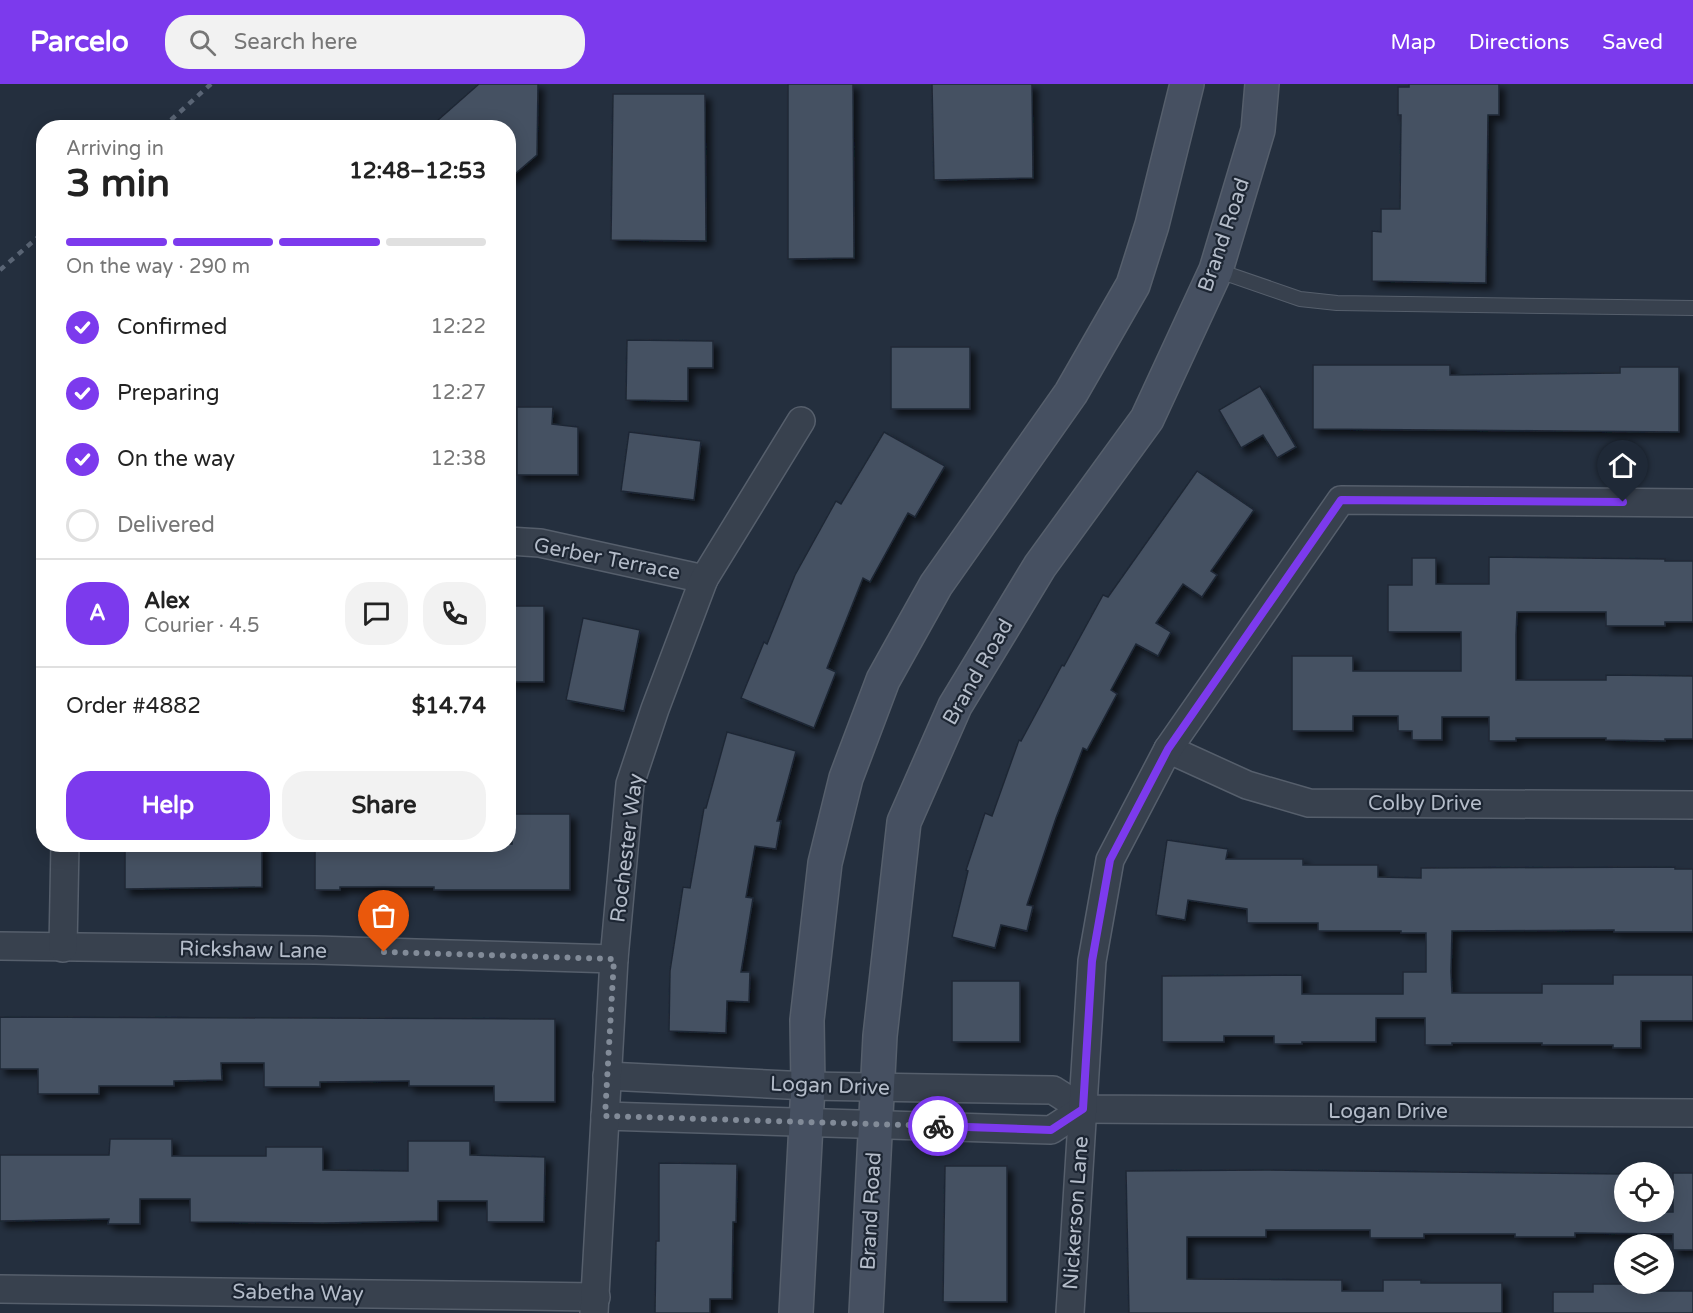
<!DOCTYPE html>
<meta charset="utf-8">
<style>
body{margin:0;font-family:"Varela Round",sans-serif;background:#f2f2f2;color:#222;height:100vh;display:flex;flex-direction:column;font-size:22px;white-space:nowrap}
*{box-sizing:border-box;margin:0}
p{font-size:20px;color:#767676}
.icon{flex:none;width:33px;height:33px;fill:none;stroke:currentColor;stroke-width:2;stroke-linecap:round;stroke-linejoin:round}
.map{position:relative;flex:1;overflow:hidden}
.drawer{position:absolute;left:36px;top:36px;width:480px;height:732px;display:flex;flex-direction:column;background:#fff;border-radius:24px;box-shadow:0 3px 15px #0003}
.drawer>*{flex:none}
.controls{position:absolute;left:1614px;top:1078px;display:grid;gap:12px}
.controls a{display:grid;place-items:center;width:60px;height:60px;border-radius:50%;background:#fff;box-shadow:0 3px 15px #0003;font-size:30px}
.pin{position:absolute;display:grid;place-items:center;width:51px;height:51px;color:#fff;margin:-62px -26px;border-radius:50% 50% 50% 0;rotate:-45deg;box-shadow:0 0 6px #0007}
.pin .icon{rotate:45deg}
.courier{position:absolute;display:grid;place-items:center;width:60px;height:60px;margin:-30px;border:4px solid #7c3aed;border-radius:50%;background:#fff;color:#222;box-shadow:0 2px 8px #0007}
.summary em{font-style:normal;font-weight:700}
.summary div{display:flex;flex-direction:column-reverse}
.summary{display:flex;align-items:center;justify-content:space-between;height:102px;padding:0 30px}
h1{font-size:39px;font-weight:700;line-height:45px}
.bar{display:grid;grid-template-columns:repeat(4,1fr);gap:9px 6px;align-content:center;height:72px;padding:0 30px}
.bar i{height:8px;border-radius:4px;background:#e0e0e0}
.bar .current{background:#7c3aed}
.bar p{grid-column:span 4}
.line{display:flex;align-items:center;gap:15px;padding:0 30px;border-top:2px solid #e0e0e0}
.line div{flex:1}
.round{display:grid;place-items:center;flex:none;width:63px;height:63px;border-radius:24px;background:#f2f2f2}
ol{padding:0 30px;list-style:none}
li{display:flex;align-items:center;gap:18px;height:66px}
li p{margin-inline-start:auto}
li .icon{padding:6px;border-radius:50%;background:#7c3aed;color:#fff;stroke-width:4}
li:last-child{color:#767676}
li i{width:33px;height:33px;border:3px solid #e0e0e0;border-radius:50%}
.action{display:flex;gap:12px;margin-top:auto;padding:12px 30px}
.action a{flex:1;height:69px;border-radius:24px;background:#7c3aed;color:#fff;font-size:24px;font-weight:700;line-height:69px;text-align:center}
.action a+a{background:#f2f2f2;color:#222}
header{display:flex;align-items:center;gap:36px;box-sizing:border-box;height:84px;padding:0 30px;background:#7c3aed;color:#fff}
header strong{font-size:28px}
nav{display:flex;gap:33px;margin-inline-start:auto;font-size:21px}
.search{width:420px;height:54px;background:#f2f2f2;display:flex;align-items:center;gap:15px;box-sizing:border-box;padding:0 21px;border-radius:24px;color:#767676;font-size:22px}
.map>svg:first-child{display:block}
.building{fill:#455162;stroke:#1f2835;stroke-width:1.5;filter:url(#shadow)}
.lines{fill:none;stroke-linecap:round;stroke-linejoin:round}
.service-casing{stroke:#565f6c;stroke-width:16}
.minor-casing{stroke:#565f6c;stroke-width:30}
.secondary-casing{stroke:#565f6c;stroke-width:36}
.service{stroke:#38414e;stroke-width:14}
.minor{stroke:#38414e;stroke-width:27}
.secondary{stroke:#465061;stroke-width:33}
.rail{stroke:#5a6575;stroke-width:4.5;stroke-dasharray:6 6;stroke-linecap:butt}
.done{stroke:#828b98;stroke-width:6;stroke-dasharray:0 10.8}
.route{stroke:#7c3aed;stroke-width:8}
.labels{text-anchor:middle;dominant-baseline:central;stroke-width:4.5;stroke-linejoin:round;paint-order:stroke}
.street-label{font-size:21px;fill:#b4bcc9;stroke:#1d2633}
</style>
<header>
<strong>Parcelo</strong>
<div class="search"><svg class="icon" aria-label="search" viewBox="0 0 24 24"><circle cx="10" cy="10" r="6"/><path d="M15 15l6 6"/></svg>Search here</div>
<nav><a>Map</a><a>Directions</a><a>Saved</a></nav>
</header>
<div class="map">
<svg width="1693" height="1229" viewBox="0 0 1693 1229">
<defs>
<filter id="shadow"><feDropShadow dx="5.5" dy="5.5" stdDeviation="3" flood-color="#0009"/></filter>
</defs>
<rect width="100%" height="100%" fill="#242f3e"/>
<g class="building">
<path d="M479,0H538L537,71L508,96V44H429Z"/>
<path d="M788,0H853L854,174L788,175Z"/>
<path d="M932,0H1032L1033,94L934,96Z"/>
<path d="M1409,0H1499V31H1488L1486,199L1372,197V147L1381,148V125H1400L1401,31H1398V3H1409Z"/>
<path d="M613,10H705L706,157L611,156Z"/>
<path d="M627,256L713,257V284H688V317L626,316Z"/>
<rect x="891" y="263" width="79" height="62"/>
<path d="M1313,281H1450V291L1620,289V283H1679V348L1313,345Z"/>
<path d="M1260,302L1296,363L1277,374L1263,351L1241,364L1219,326Z"/>
<path d="M517,323H553L552,340L578,343V391H517Z"/>
<path d="M629,348L701,357L694,416L621,407Z"/>
<path d="M884,348L945,382L915,433L908,429L870,498L863,494L827,584L836,588L814,644L741,614L764,558L767,560L795,491L836,417L841,420Z"/>
<path d="M1197,387L1254,426L1211,487L1217,491L1202,513L1183,500L1156,539L1171,548L1158,572L1136,560L1111,606L1117,610L1087,666L1083,664L1056,734L1027,821L1033,822L1027,847L1001,841L995,864L952,853L968,787L966,786L985,729L992,732L1019,656L1021,657L1062,581L1064,582L1103,511L1108,513Z"/>
<path d="M1489,473L1665,475V477H1693V538H1665V542H1606V528H1517L1516,551V596H1606V591L1693,592V655H1665V657L1606,656V654H1516V657H1489V633H1442V656H1412V647H1398V632H1353V647H1292V572H1353V587H1461V548H1388V501H1412V474H1436V500H1489Z"/>
<rect x="508" y="522" width="36" height="76"/>
<path d="M583,534L640,546L624,627L566,616Z"/>
<path d="M727,648L796,667L777,737H781L776,765L755,762L746,813L753,814L741,888H750L749,918L727,917L726,949L669,947L670,887L683,803L690,804L704,724H706Z"/>
<path d="M512,730H570V806H434V803H340V806H315V760H512Z"/>
<path d="M1167,756L1228,765L1226,775H1303V781H1378V793L1421,794V784L1675,783V785H1693V848H1614V846L1452,847L1451,888L1452,909H1542V900H1613V891H1693V937H1641V964H1613V961H1542V959H1452V961H1425V934H1376V958H1302V960H1274V952H1224V958H1162V892L1302,891V910H1403V888H1426V849H1401V847H1318V839H1247V825L1188,816L1185,836L1156,831Z"/>
<path d="M125,760H262V803L125,805Z"/>
<rect x="952" y="897" width="68" height="61"/>
<path d="M0,933L555,935V1018H494V1002H409V997L320,998V1003H264V979H221L222,996L174,997V1002H99V1010H38V985H0Z"/>
<path d="M110,1055H172V1072H266V1063H323V1086L408,1087V1057H470V1071L545,1073L544,1138H487V1117H438V1137L323,1139L190,1138V1115H140V1140H108L109,1135L0,1137V1071H109Z"/>
<path d="M659,1079L737,1080L736,1138H733L732,1215H710V1229H655L656,1157H659Z"/>
<path d="M945,1082H1007V1218H943Z"/>
<path d="M1266,1086L1624,1090V1128H1673V1089H1693V1166H1673V1150L1575,1149V1153H1515V1150H1424V1154H1370V1146H1266V1153H1187V1195L1342,1196V1207H1383V1196H1421V1199H1502V1229H1129L1126,1087Z"/>
<path d="M1593,1200H1652V1207H1693V1229H1553V1208H1593Z"/>
</g>
<g class="lines">
<g class="service-casing">
<path id="service" d="M1216,186L1300,215L1337,219L1693,224"/>
</g>
<g class="minor-casing">
<g id="minor">
<path d="M508,457L540,459L704,495"/>
<path d="M1168,665L1247,701L1309,719L1693,721"/>
<path d="M0,862L315,866L614,875"/>
<path d="M63,864L65,760"/>
<path d="M607,992L808,1002L1053,1006L1083,1025L1693,1029"/>
<path d="M605,1032L1051,1046L1083,1025"/>
<path d="M0,1205L596,1213"/>
<path d="M594,1229L614,875L630,700L655,625L704,495L801,337"/>
<path d="M1070,1229L1092,877L1110,776L1168,665L1341,416L1693,419"/>
</g>
</g>
<g class="secondary-casing">
<g id="secondary">
<path d="M796,1229L808,1002L807,936L825,779L846,694L883,596L936,501L1071,309L1133,201L1152,141L1187,0"/>
<path d="M866,1229L880,952L904,738L955,622L1040,482L1147,335L1216,186L1258,46L1262,0"/>
</g>
</g>
<use href="#service" class="service"/>
<use href="#minor" class="minor"/>
<use href="#secondary" class="secondary"/>
<g class="rail">
<path d="M162,44L211,0"/>
<path d="M0,186L44,148"/>
</g>
</g>
<g class="lines">
<path class="done" d="M384,868L614,875L605,1032L938,1042"/>
<path class="route" d="M938,1042L1051,1046L1083,1025L1092,877L1110,776L1168,665L1341,416L1623,418"/>
</g>
<g class="labels">
<g class="street-label">
<text transform="translate(1224 151) rotate(-71)">Brand Road</text>
<text transform="translate(607 475) rotate(11)">Gerber Terrace</text>
<text transform="translate(978 588) rotate(-60)">Brand Road</text>
<text x="1425" y="719">Colby Drive</text>
<text transform="translate(627 764) rotate(-83)">Rochester Way</text>
<text transform="translate(253 866) rotate(1)">Rickshaw Lane</text>
<text transform="translate(830 1002) rotate(2)">Logan Drive</text>
<text x="1388" y="1027">Logan Drive</text>
<text transform="translate(871 1127) rotate(-87)">Brand Road</text>
<text transform="translate(1076 1129) rotate(-86)">Nickerson Lane</text>
<text transform="translate(298 1209) rotate(1)">Sabetha Way</text>
</g>
</g>
</svg>
<div class="controls">
<a><svg class="icon" aria-label="locate" viewBox="0 0 24 24"><circle cx="12" cy="12" r="6"/><path d="M12 2v4M12 18v4M2 12h4M18 12h4"/></svg></a>
<a><svg class="icon" aria-label="layers" viewBox="0 0 24 24"><path d="M12 4l9 5-9 5-9-5zM3 14l9 5 9-5"/></svg></a>
</div>
<div class="pin" style="left:384px;top:868px;background:#ea580c"><svg class="icon" aria-label="bag" viewBox="0 0 24 24"><path d="M5 8h14l-1 12H6zM9 8a3 3 0 0 1 6 0"/></svg></div>
<div class="pin" style="left:1623px;top:418px;background:#1f2937"><svg class="icon" aria-label="home" viewBox="0 0 24 24"><path d="M3 11l9-7 9 7M6 9v11h12V9"/></svg></div>
<div class="courier" style="left:938px;top:1042px"><svg class="icon" aria-label="bike" viewBox="0 0 24 24"><circle cx="6" cy="16" r="4"/><circle cx="18" cy="16" r="4"/><path d="M6 16l4-8h5l3 8M10 8l3 8H6M13 5h3"/></svg></div>
<section class="drawer">
<div class="summary"><div><h1>3 min</h1><p>Arriving in</p></div><em>12:48–12:53</em></div>
<div class="bar"><i class="current"></i><i class="current"></i><i class="current"></i><i></i><p>On the way · 290 m</p></div>
<ol>
<li><svg class="icon" aria-label="check" viewBox="0 0 24 24"><path d="M5 12l5 5 9-10"/></svg>Confirmed<p>12:22</p></li>
<li><svg class="icon" aria-label="check" viewBox="0 0 24 24"><path d="M5 12l5 5 9-10"/></svg>Preparing<p>12:27</p></li>
<li><svg class="icon" aria-label="check" viewBox="0 0 24 24"><path d="M5 12l5 5 9-10"/></svg>On the way<p>12:38</p></li>
<li><i></i>Delivered</li>
</ol>
<div class="line" style="height:108px"><b class="round" style="background:#7c3aed;color:#fff">A</b><div><b>Alex</b><p>Courier · 4.5</p></div><a class="round"><svg class="icon" aria-label="chat" viewBox="0 0 24 24"><path d="M4 5h16v11H9l-5 4z"/></svg></a><a class="round"><svg class="icon" aria-label="phone" viewBox="0 0 24 24"><path d="M5 4h4l2 5-3 2q2 4 5 5l2-3 5 2v4C11 20 4 13 5 4z"/></svg></a></div>
<div class="line" style="height:78px"><div>Order #4882</div><b>$14.74</b></div>
<div class="action"><a>Help</a><a>Share</a></div>
</section>
</div>
